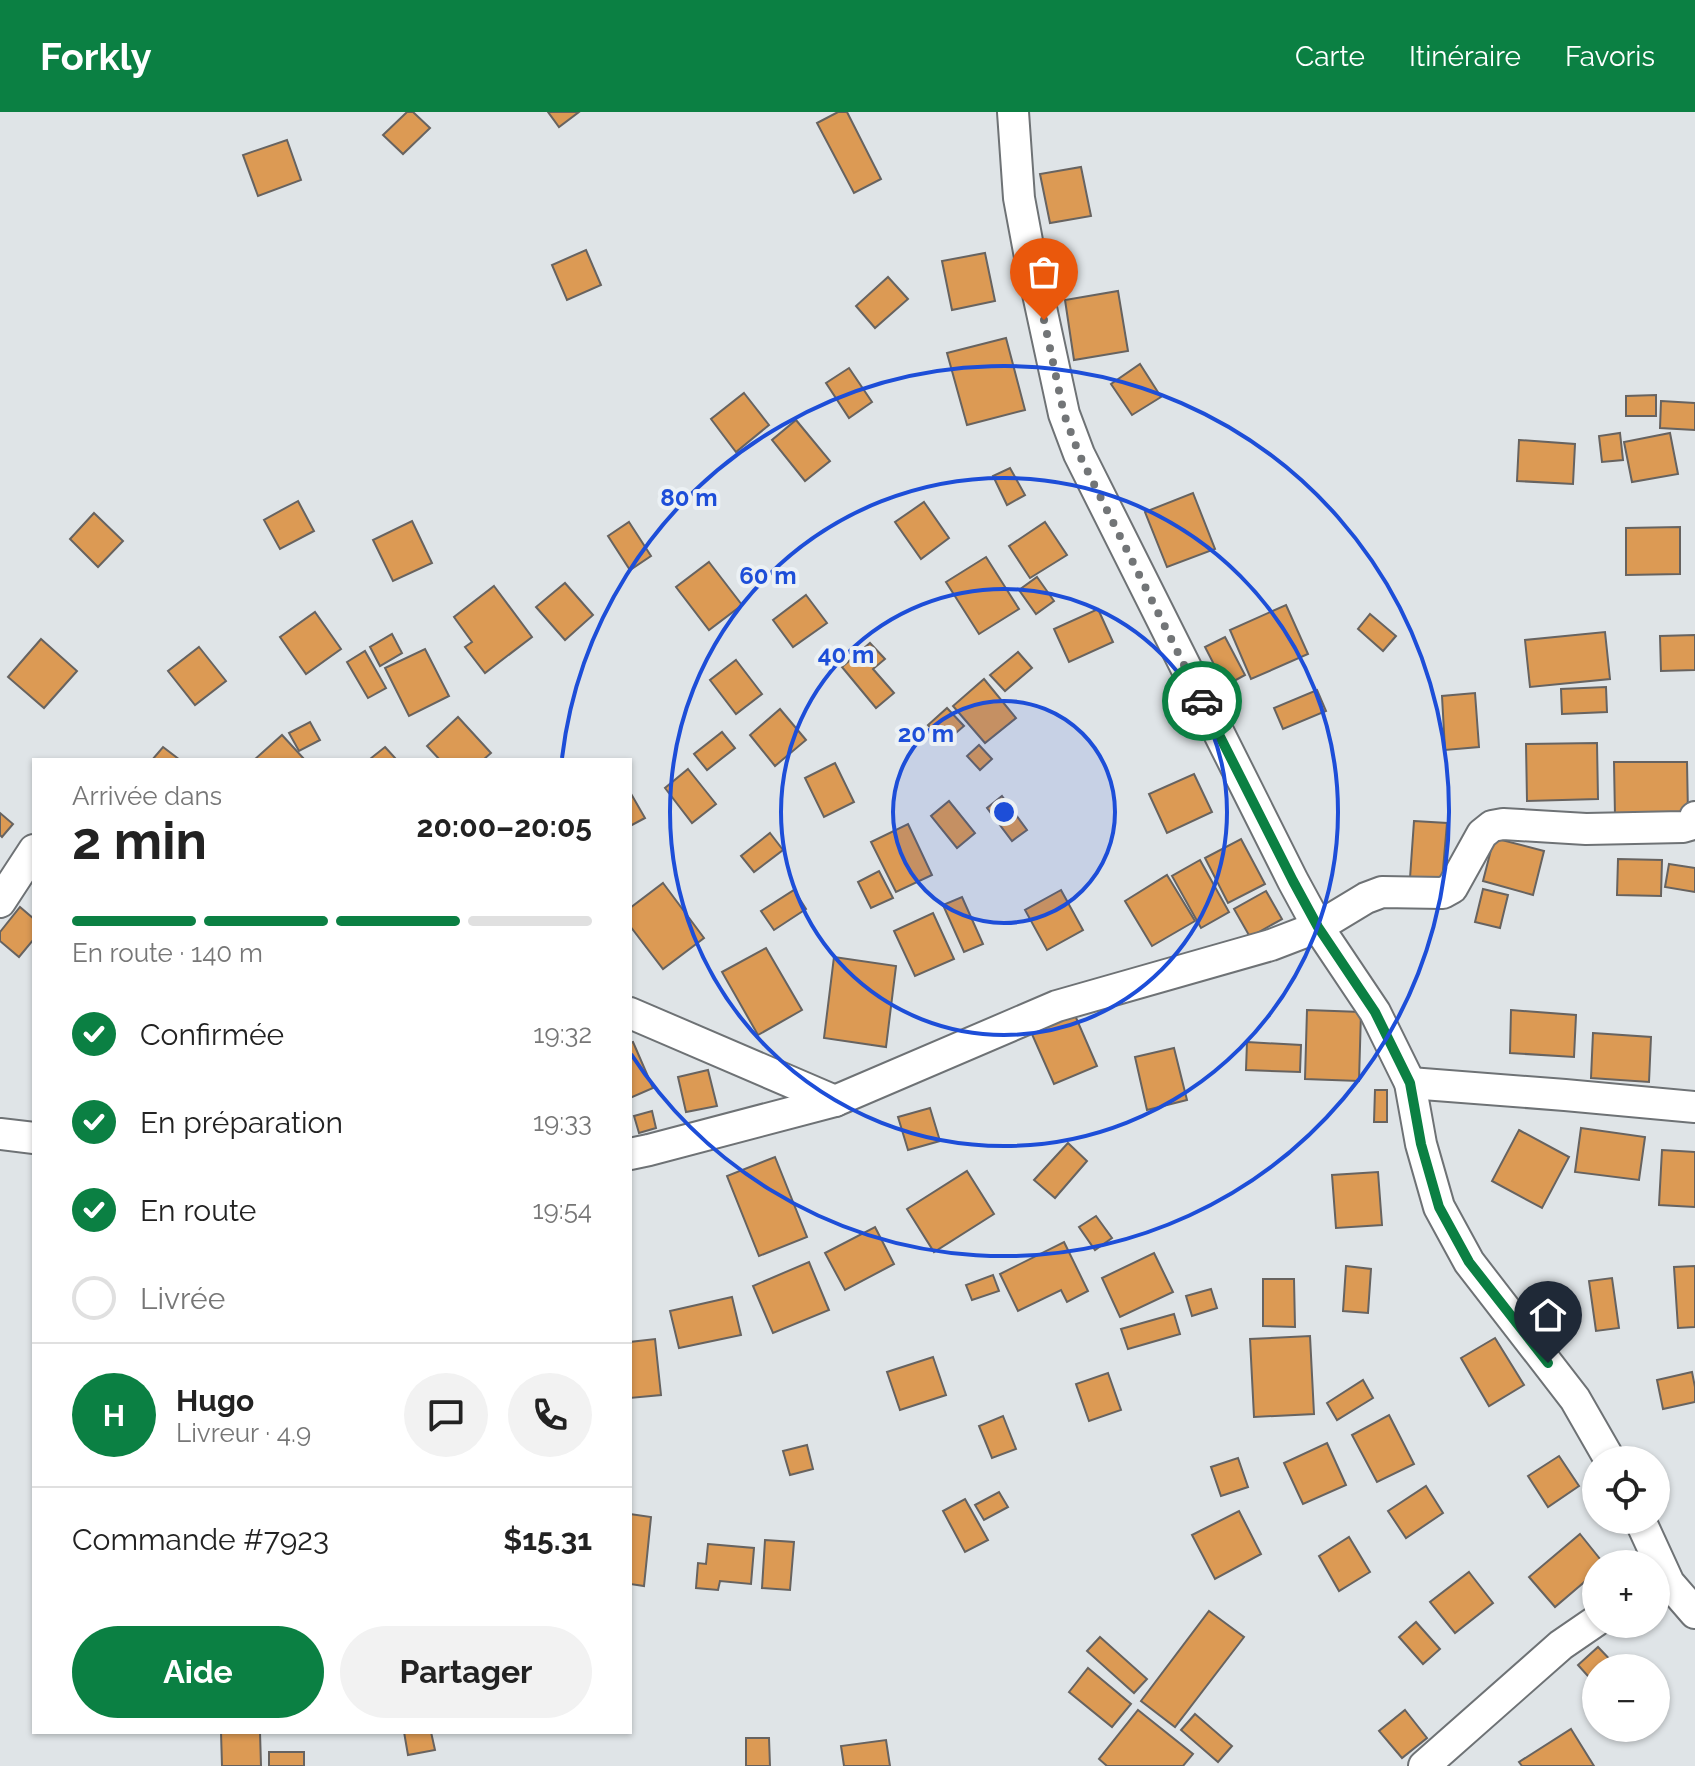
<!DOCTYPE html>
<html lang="fr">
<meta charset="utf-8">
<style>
body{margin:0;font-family:Raleway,sans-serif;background:#f2f2f2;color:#222;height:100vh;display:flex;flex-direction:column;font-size:30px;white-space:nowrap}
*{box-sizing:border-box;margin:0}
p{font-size:26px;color:#767676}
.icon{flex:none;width:44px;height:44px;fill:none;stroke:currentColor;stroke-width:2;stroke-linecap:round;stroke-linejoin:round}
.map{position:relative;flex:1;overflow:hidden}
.drawer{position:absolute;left:32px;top:646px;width:600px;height:976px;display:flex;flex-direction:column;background:#fff;border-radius:0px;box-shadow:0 2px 6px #0004}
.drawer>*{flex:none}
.fabs{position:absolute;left:1582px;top:1334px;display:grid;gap:16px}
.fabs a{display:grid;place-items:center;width:88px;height:88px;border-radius:50%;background:#fff;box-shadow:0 2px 6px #0004;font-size:40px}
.pin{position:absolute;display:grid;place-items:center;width:68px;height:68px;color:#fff;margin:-82px -34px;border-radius:50% 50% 50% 0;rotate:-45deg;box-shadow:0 0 8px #0007}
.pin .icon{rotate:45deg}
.courier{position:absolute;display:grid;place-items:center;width:80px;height:80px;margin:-40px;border:6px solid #0b8043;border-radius:50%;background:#fff;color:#222;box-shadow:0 2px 10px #0007}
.headline em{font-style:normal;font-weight:700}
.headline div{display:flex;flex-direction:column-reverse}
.headline{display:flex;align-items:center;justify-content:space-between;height:136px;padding:0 40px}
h1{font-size:52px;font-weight:700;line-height:60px}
.bar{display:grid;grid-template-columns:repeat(4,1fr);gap:12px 8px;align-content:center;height:96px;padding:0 40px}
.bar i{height:10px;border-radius:6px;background:#e0e0e0}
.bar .active{background:#0b8043}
.bar p{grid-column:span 4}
.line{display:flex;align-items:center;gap:20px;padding:0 40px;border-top:2px solid #e0e0e0}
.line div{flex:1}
.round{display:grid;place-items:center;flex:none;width:84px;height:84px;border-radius:42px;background:#f2f2f2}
ol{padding:0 40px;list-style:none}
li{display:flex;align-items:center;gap:24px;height:88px}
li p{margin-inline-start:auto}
li .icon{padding:8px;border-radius:50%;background:#0b8043;color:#fff;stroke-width:4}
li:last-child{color:#767676}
li i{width:44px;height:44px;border:4px solid #e0e0e0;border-radius:50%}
.action{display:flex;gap:16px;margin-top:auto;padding:16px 40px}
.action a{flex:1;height:92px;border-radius:48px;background:#0b8043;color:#fff;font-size:32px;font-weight:700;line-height:92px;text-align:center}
.action a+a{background:#f2f2f2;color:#222}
header{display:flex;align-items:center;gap:48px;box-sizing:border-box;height:112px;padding:0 40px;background:#0b8043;color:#fff}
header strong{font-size:38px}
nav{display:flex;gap:44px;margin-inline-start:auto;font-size:28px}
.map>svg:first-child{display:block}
.building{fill:#dc9a54;stroke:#676360;stroke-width:2}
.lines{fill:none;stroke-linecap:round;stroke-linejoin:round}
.street-casing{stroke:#6e7275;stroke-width:34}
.street{stroke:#fff;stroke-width:30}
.done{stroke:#727577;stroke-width:8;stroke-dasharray:0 14.4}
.route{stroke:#0b8043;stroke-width:10}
.ring{fill:none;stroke:#1d4ed8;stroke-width:4}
.centre{fill:#1d4ed8;stroke:#ecf1f4;stroke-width:4}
.ring-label{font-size:24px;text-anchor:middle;font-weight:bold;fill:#1d4ed8;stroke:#ecf1f4;stroke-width:8;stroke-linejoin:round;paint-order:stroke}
</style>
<header>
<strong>Forkly</strong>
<nav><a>Carte</a><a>Itinéraire</a><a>Favoris</a></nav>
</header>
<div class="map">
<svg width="1695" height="1654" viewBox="0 0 1695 1654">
<rect width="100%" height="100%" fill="#dfe4e7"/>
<g class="building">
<path d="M407,0H413L430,16L403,42L383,23Z"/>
<path d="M548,0H579L559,15Z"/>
<path d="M838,0H847L881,67L854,81L817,11Z"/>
<path d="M287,28L301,68L258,84L243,43Z"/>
<path d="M1081,55L1091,104L1050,111L1040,62Z"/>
<path d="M586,138L601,173L567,188L552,153Z"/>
<path d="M985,141L995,189L952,198L942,149Z"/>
<path d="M888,165L908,187L875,216L856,194Z"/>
<path d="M1118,179L1128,239L1074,248L1065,188Z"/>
<path d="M1006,226L1025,298L967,313L947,241Z"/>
<path d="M1140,252L1161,285L1132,303L1111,272Z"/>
<path d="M849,256L872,290L849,306L826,271Z"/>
<path d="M744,281L769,313L736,340L711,307Z"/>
<path d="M1656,283V304H1626V284Z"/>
<path d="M1661,289L1695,291V318L1660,316Z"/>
<path d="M796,308L830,349L805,369L772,328Z"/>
<path d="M1620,321L1623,348L1602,350L1599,324Z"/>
<path d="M1670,321L1678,362L1632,370L1624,330Z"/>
<path d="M1519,328L1575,332L1573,372L1517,369Z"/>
<path d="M1010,356L1025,383L1007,393L993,364Z"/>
<path d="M1193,381L1215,437L1167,455L1145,400Z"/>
<path d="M298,389L314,419L280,437L264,408Z"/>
<path d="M924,390L949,426L921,447L895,410Z"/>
<path d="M94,401L123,429L98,455L70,427Z"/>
<path d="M412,409L432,451L393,469L373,428Z"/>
<path d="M629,410L651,444L630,458L608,424Z"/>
<path d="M1045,410L1067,443L1030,466L1009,434Z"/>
<path d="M1680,415V462L1626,463V416Z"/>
<path d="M986,445L1019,497L979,522L946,470Z"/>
<path d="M709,450L742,493L709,518L676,475Z"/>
<path d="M1037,465L1054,489L1036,502L1019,478Z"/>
<path d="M565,471L593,503L565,528L536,495Z"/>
<path d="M494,474L532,525L485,561L465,535L472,530L454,505Z"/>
<path d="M806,483L827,511L793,535L773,508Z"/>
<path d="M1286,493L1308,542L1251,567L1230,518Z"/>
<path d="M1098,497L1113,530L1069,550L1054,517Z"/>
<path d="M315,500L341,537L306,562L280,525Z"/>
<path d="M1370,502L1396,524L1383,539L1358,517Z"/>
<path d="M1605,520L1610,567L1530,575L1525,528Z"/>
<path d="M392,522L402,541L380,554L370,535Z"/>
<path d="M1695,523V558L1661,559L1660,524Z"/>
<path d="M1225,525L1245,563L1225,574L1205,535Z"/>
<path d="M41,527L77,559L44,596L8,565Z"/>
<path d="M870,531L885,547L873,557L894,581L876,596L842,555Z"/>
<path d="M199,535L226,569L195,593L168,559Z"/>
<path d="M425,537L449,584L409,604L385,556Z"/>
<path d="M365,539L386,576L368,586L347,550Z"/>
<path d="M1018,540L1032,556L1005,579L990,563Z"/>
<path d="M736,548L762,582L736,602L710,568Z"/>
<path d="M984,567L1016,606L985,631L953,594Z"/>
<path d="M1606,575L1607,600L1562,602L1561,577Z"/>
<path d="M1317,578L1326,599L1283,617L1274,596Z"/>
<path d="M1475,581L1479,635L1445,638L1442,584Z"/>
<path d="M947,596L964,614L944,631L928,613Z"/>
<path d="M780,597L806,628L775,654L750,623Z"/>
<path d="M458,605L491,641L483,648H440L427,634Z"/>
<path d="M310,610L320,628L299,639L289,621Z"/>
<path d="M722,620L735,636L707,658L694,642Z"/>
<path d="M282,623L305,648H254Z"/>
<path d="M1597,631L1598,687L1527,689L1526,632Z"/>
<path d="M979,633L992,647L980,658L967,644Z"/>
<path d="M163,635L180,648H152Z"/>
<path d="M385,635L396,647L372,648L370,647Z"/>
<path d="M1614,650H1687L1688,703L1615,704Z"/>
<path d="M835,651L854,690L824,705L805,666Z"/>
<path d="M688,657L716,692L692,711L665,676Z"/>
<path d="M1194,662L1212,700L1167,721L1149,682Z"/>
<path d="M630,680L645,706L630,714Z"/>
<path d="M1002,684L1027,718L1012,729L987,696Z"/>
<path d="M949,689L975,721L957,736L931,704Z"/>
<path d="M0,701L13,712L2,725L0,723Z"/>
<path d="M1414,709L1447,711L1442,769L1410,766Z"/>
<path d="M908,712L932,763L896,780L871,730Z"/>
<path d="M770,721L783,738L754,760L741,744Z"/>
<path d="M1494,726L1544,739L1533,783L1483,769Z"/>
<path d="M1241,727L1265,772L1228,791L1205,746Z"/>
<path d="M1618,747L1662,748L1661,784L1617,783Z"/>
<path d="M1200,748L1229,800L1201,816L1172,764Z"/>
<path d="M1669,752L1695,756V780L1665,775Z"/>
<path d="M879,759L893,786L871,796L858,770Z"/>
<path d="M1167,763L1195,809L1152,834L1125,789Z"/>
<path d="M663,771L704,826L663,857L630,814V796Z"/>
<path d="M1483,777L1508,783L1500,816L1475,810Z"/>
<path d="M794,778L806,797L774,818L761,799Z"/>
<path d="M1061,778L1083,818L1047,838L1025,798Z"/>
<path d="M1266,779L1282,807L1250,825L1234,797Z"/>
<path d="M962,785L983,832L964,840L943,793Z"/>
<path d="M20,795L34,807V827L19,845L0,829V820Z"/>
<path d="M933,801L954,847L915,864L894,819Z"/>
<path d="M766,836L802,898L758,923L722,860Z"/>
<path d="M834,845L896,854L886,935L824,926Z"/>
<path d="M1307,898L1361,900L1359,969L1305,967Z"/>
<path d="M1511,898L1576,903L1574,945L1510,941Z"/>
<path d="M1074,901L1097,954L1054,972L1031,920Z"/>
<path d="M1593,921L1651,925L1649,970L1591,966Z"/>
<path d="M633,930L653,976L630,986V931Z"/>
<path d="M1247,930L1301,933L1300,960L1246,958Z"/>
<path d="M1174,936L1187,988L1147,998L1135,945Z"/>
<path d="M708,958L717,994L686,1000L678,965Z"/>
<path d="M1375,978H1387V1010H1374Z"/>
<path d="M930,996L940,1029L908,1038L898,1005Z"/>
<path d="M652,999L656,1016L639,1021L634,1004Z"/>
<path d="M1581,1016L1645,1025L1639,1068L1575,1060Z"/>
<path d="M1519,1018L1569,1045L1542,1096L1492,1069Z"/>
<path d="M1068,1031L1087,1049L1055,1086L1034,1068Z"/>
<path d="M1662,1038L1695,1040V1095L1659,1093Z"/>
<path d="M775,1045L807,1125L759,1144L727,1064Z"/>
<path d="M967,1059L994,1102L934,1140L907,1097Z"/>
<path d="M1378,1060L1382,1113L1336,1116L1332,1063Z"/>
<path d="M1096,1104L1112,1126L1095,1138L1079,1115Z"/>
<path d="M875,1115L894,1152L845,1178L825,1141Z"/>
<path d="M1064,1130L1088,1179L1067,1190L1061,1178L1018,1199L1000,1162Z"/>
<path d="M1154,1141L1173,1180L1120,1205L1102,1166Z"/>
<path d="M809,1150L829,1198L773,1221L753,1174Z"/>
<path d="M1346,1154L1371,1157L1368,1201L1343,1199Z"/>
<path d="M1695,1154V1215L1678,1216L1674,1155Z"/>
<path d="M993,1163L999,1179L972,1188L966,1173Z"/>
<path d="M1612,1166L1619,1216L1596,1219L1589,1169Z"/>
<path d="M1263,1167H1294L1295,1215L1263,1214Z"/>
<path d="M1211,1177L1217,1196L1192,1204L1186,1184Z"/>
<path d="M732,1185L741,1223L679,1236L670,1199Z"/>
<path d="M1174,1202L1180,1222L1128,1237L1121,1217Z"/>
<path d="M1310,1224L1314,1302L1254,1305L1250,1227Z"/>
<path d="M1495,1226L1524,1273L1489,1294L1461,1246Z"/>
<path d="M655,1227L661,1283L630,1286V1230Z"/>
<path d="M933,1245L946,1283L900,1298L887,1260Z"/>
<path d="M1692,1260L1695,1275V1290L1663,1297L1657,1268Z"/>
<path d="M1108,1261L1121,1298L1089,1309L1076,1272Z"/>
<path d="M1363,1268L1373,1286L1337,1308L1327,1291Z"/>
<path d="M1389,1303L1414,1352L1377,1370L1352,1323Z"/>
<path d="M1003,1304L1016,1337L992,1346L979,1314Z"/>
<path d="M1327,1331L1346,1373L1303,1392L1284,1351Z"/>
<path d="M807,1333L813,1357L790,1363L783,1339Z"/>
<path d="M1559,1344L1579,1374L1548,1395L1528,1364Z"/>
<path d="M1238,1346L1248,1375L1221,1384L1211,1355Z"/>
<path d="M1426,1374L1443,1401L1406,1426L1388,1399Z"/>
<path d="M999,1380L1008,1395L984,1408L975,1393Z"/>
<path d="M965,1387L988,1428L965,1440L943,1399Z"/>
<path d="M1239,1399L1261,1442L1215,1467L1192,1423Z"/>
<path d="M630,1402L651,1405L644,1474L630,1472Z"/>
<path d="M1580,1422L1604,1452H1596V1460L1555,1495L1529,1465Z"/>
<path d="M1349,1425L1370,1460L1339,1479L1319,1444Z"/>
<path d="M765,1428L794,1430L790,1478L762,1476Z"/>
<path d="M708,1432L754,1436L751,1472L720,1469L718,1478L696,1476L698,1451L706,1452Z"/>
<path d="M1469,1460L1493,1491L1455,1521L1430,1490Z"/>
<path d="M1209,1499L1244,1525L1175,1615L1141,1589Z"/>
<path d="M1416,1510L1440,1537L1423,1552L1399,1525Z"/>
<path d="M1100,1525L1147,1567L1134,1581L1087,1539Z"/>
<path d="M1598,1535L1618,1556H1596V1573L1578,1553Z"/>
<path d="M1088,1556L1131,1592L1112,1615L1069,1580Z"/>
<path d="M1138,1598L1193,1642L1183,1654H1107L1099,1647Z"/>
<path d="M1405,1598L1427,1626L1402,1646L1379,1619Z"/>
<path d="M1195,1602L1232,1634L1218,1650L1181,1618Z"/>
<path d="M1571,1617L1594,1654H1522L1519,1650Z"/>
<path d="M221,1620H260L261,1654H222Z"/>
<path d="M404,1620H431L435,1638L408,1643Z"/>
<path d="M746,1626H769L770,1654H746Z"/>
<path d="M886,1628L890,1654H844L841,1634Z"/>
<rect x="269" y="1640" width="35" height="14"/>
</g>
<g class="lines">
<g class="street-casing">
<g id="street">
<path d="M1013,0L1019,86L1030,145L1064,302L1079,342L1293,769L1318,815L1375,900L1410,971L1421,1032L1439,1095L1469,1150L1575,1287L1610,1348"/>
<path d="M0,790L34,738"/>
<path d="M630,901L835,989"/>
<path d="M1410,971L1565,983L1695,995"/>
<path d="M0,1022L34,1026"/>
<path d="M630,1042L649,1038L835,989L1057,894L1271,833L1318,815L1366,786L1382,780L1443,781L1452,776L1482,722L1492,714L1503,712L1586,717L1683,715L1693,712L1695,705"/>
<path d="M1640,1408L1669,1471L1695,1501"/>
<path d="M1424,1654L1561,1533L1596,1509"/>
</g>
</g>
<use href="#street" class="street"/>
</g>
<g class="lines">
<path class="done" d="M1044,208L1064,302L1079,342L1202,589"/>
<path class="route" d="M1202,589L1293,769L1318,815L1375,900L1410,971L1421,1032L1439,1095L1469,1150L1548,1251"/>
</g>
<circle cx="1004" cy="700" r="111" fill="#1d4ed8" fill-opacity=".12"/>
<g class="ring">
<circle cx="1004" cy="700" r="111"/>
<circle cx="1004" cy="700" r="223"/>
<circle cx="1004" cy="700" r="334"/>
<path d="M562 646A445 445 0 1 1 631 942"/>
</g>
<circle cx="1004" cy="700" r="12" class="centre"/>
<g class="ring-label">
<text x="689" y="394">80 m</text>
<text x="768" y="472">60 m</text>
<text x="846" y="551">40 m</text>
<text x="926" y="630">20 m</text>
</g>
</svg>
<div class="fabs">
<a><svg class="icon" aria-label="locate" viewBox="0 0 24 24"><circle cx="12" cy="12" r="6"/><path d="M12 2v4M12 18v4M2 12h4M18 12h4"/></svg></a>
<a>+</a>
<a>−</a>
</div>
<div class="pin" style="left:1044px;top:208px;background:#ea580c"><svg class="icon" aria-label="bag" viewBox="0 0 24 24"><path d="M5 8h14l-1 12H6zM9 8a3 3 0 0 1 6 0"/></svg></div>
<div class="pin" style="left:1548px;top:1251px;background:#1f2937"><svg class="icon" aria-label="home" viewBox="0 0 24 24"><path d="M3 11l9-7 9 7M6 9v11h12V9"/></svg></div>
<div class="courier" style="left:1202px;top:589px"><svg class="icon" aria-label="car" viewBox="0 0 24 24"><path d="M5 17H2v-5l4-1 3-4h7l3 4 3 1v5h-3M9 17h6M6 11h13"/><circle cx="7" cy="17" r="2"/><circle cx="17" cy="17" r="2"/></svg></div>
<section class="drawer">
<div class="headline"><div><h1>2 min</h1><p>Arrivée dans</p></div><em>20:00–20:05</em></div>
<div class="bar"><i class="active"></i><i class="active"></i><i class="active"></i><i></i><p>En route · 140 m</p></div>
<ol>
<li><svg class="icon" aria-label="check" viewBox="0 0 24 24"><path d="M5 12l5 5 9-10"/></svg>Confirmée<p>19:32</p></li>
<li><svg class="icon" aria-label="check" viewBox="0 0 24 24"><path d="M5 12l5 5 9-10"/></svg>En préparation<p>19:33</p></li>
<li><svg class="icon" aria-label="check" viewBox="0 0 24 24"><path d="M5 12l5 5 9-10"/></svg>En route<p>19:54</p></li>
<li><i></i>Livrée</li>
</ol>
<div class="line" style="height:144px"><b class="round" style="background:#0b8043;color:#fff">H</b><div><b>Hugo</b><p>Livreur · 4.9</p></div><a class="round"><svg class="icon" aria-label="chat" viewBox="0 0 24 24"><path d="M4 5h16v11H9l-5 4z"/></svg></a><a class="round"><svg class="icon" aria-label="phone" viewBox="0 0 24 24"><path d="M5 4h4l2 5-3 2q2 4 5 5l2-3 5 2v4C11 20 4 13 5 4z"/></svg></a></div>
<div class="line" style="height:104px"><div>Commande #7923</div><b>$15.31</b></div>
<div class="action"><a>Aide</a><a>Partager</a></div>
</section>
</div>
